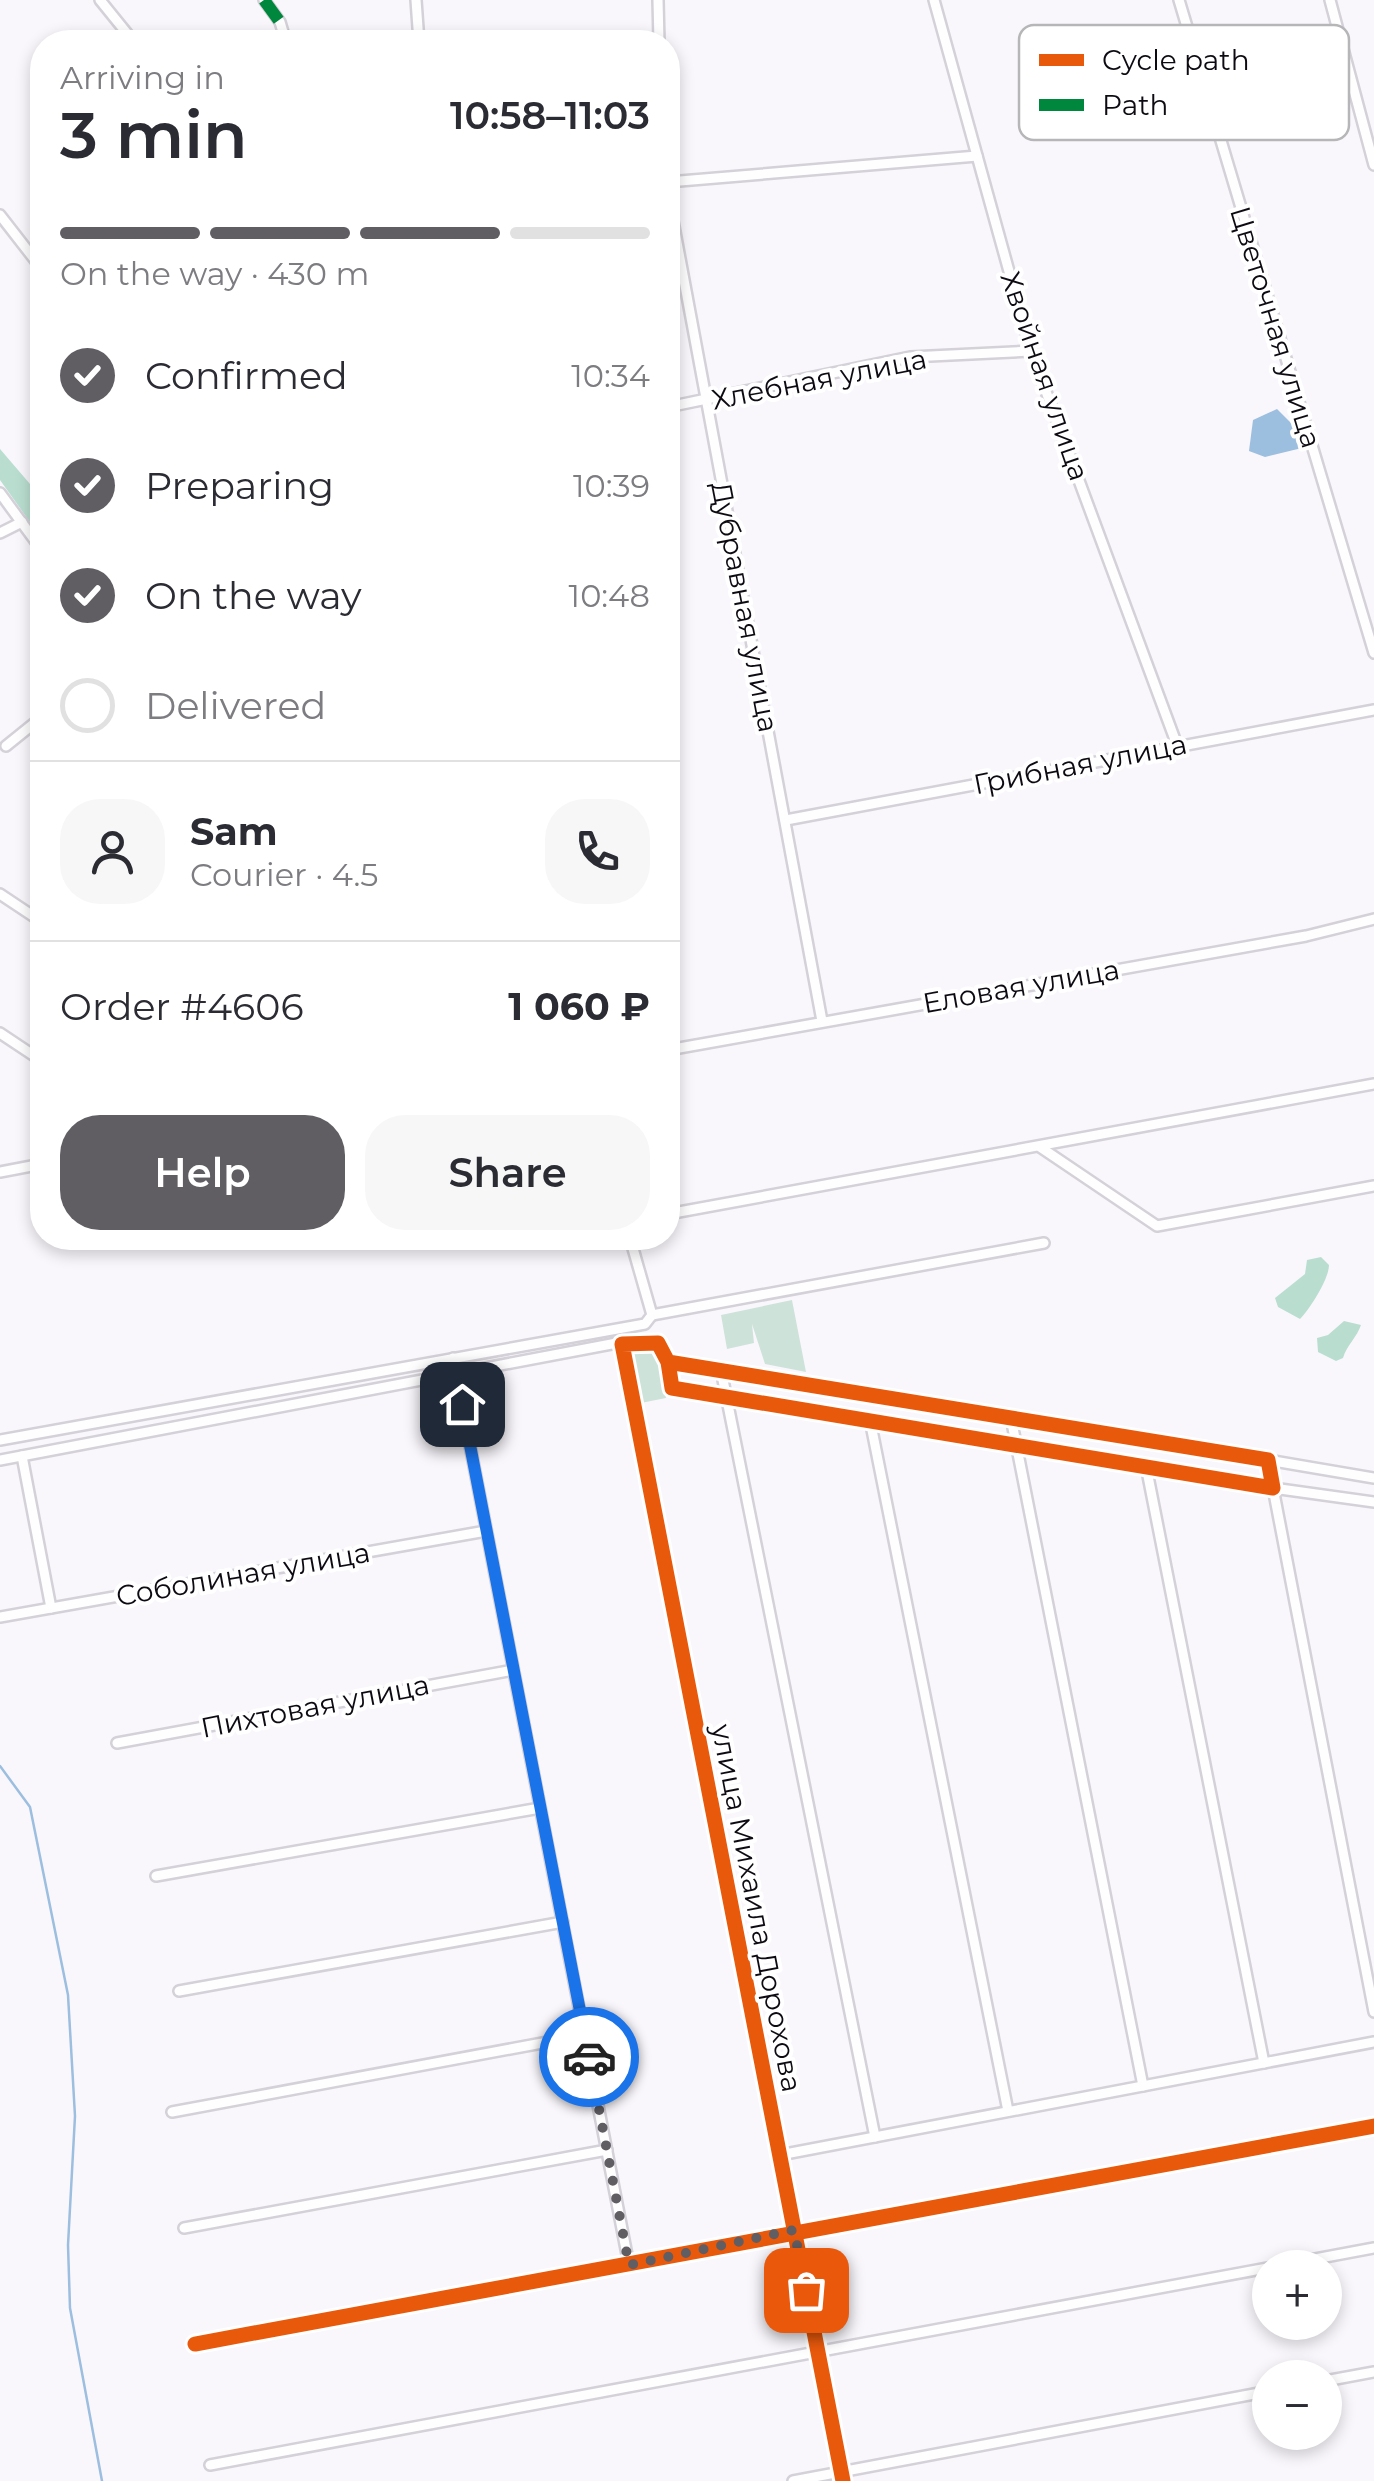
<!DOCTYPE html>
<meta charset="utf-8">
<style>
body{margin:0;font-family:Montserrat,sans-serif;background:#f7f7f7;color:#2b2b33;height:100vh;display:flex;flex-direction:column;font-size:38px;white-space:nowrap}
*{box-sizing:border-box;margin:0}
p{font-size:32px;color:#7c7c81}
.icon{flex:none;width:55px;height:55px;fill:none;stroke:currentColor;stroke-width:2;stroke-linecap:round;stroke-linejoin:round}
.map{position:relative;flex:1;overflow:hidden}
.details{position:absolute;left:30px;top:30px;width:650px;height:1220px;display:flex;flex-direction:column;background:#fff;border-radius:40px;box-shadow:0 5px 15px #0003}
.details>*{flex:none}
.fabs{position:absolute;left:1252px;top:2250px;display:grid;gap:20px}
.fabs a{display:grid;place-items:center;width:90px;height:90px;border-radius:50%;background:#fff;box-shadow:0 5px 15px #0003;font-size:50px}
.pin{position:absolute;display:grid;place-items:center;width:85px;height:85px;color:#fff;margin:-42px;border-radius:20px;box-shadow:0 5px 15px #0006}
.courier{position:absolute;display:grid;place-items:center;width:100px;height:100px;margin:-50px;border:8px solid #1a73e8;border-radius:50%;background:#fff;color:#222;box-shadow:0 2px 12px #0007}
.summary em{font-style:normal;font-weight:600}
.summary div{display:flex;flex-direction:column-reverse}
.summary{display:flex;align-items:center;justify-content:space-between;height:170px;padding:0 30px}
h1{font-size:65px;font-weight:600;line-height:75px}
.bar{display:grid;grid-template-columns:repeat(4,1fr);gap:15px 10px;align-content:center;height:120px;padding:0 30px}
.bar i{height:12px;border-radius:8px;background:#e1e1e2}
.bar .current{background:#605d63}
.bar p{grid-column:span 4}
.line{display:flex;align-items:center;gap:25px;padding:0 30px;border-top:2px solid #e1e1e2}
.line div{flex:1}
.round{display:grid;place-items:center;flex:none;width:105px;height:105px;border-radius:40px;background:#f7f7f7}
ol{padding:0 30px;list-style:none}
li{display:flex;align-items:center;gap:30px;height:110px}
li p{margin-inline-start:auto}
li .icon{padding:10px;border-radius:50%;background:#605d63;color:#fff;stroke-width:4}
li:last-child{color:#7c7c81}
li i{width:55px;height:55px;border:5px solid #e1e1e2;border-radius:50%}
.primary-button{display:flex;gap:20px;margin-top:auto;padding:20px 30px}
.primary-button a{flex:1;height:115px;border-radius:40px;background:#605d63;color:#fff;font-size:40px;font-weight:600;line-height:115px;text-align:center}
.primary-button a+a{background:#f7f7f7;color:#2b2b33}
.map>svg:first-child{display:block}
.green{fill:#cde3da}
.forest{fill:#b9decf}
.water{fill:#9cbedf}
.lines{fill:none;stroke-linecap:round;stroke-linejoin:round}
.stream{stroke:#9cbedf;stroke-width:2.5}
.minor-casing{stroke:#d5d1d8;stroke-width:14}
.minor{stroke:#fefeff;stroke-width:9}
.quiet{stroke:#00873e;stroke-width:12;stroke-dasharray:25 12;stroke-linecap:butt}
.cycleway-casing{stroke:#fff;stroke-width:21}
.cycleway{stroke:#e8590c;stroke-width:15}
.done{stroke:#605d63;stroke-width:10;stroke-dasharray:0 18}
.route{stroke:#1a73e8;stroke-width:12}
.labels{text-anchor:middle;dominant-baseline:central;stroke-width:8;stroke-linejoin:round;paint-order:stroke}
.street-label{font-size:28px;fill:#0d0a11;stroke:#fff}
.key{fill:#fff;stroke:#b6b6b8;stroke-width:2.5}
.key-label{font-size:28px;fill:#0d0a11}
</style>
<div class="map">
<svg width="1374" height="2481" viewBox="0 0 1374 2481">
<rect width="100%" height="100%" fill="#faf7fc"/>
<g class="green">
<path d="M792,1300L806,1372L765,1364L752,1324L754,1343L727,1349L721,1315Z"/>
<path d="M650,1345L658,1352L666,1398L641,1403L632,1348Z"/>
</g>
<g class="forest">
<path d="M0,449L42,498V539L0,480Z"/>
<path d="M1321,1257L1329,1265C1329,1279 1310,1309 1300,1319L1278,1307L1275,1298L1305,1274L1307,1260Z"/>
<path d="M1344,1321L1361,1325C1357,1337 1347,1345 1343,1358L1336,1361L1318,1352L1317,1338L1328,1335Z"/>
</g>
<path class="water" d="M1277,409L1298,430L1306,447L1265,457L1249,451L1253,420Z"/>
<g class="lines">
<path class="stream" d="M0,1766L30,1807L68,1995L75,2116L68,2245L70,2308L102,2481"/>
<g class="minor-casing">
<g id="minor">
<path d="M100,0L134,42"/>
<path d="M264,0L280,22L286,42"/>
<path d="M416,0L419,42"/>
<path d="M658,0L659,42"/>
<path d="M934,0L1031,351L1177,745"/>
<path d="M1179,0L1374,653"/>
<path d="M1330,0L1374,165"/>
<path d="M668,182L977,156"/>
<path d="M668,194L822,1021"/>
<path d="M0,215L42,269"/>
<path d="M668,407L910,357L1031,351"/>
<path d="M0,493L42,550"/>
<path d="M0,533L22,522"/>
<path d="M6,746L42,717"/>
<path d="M786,820L1374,710"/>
<path d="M0,894L42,922"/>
<path d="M0,1033L42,1061"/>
<path d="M668,1050L1306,936L1374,919"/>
<path d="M1040,1147L1157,1226L1374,1186"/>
<path d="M0,1172L42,1164"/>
<path d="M668,1214L1374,1084"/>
<path d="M652,1315L1044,1243"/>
<path d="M453,1358L629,2265"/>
<path d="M668,1362L1268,1460L1273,1488L672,1388L668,1362L658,1343L622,1344L843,2481"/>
<path d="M721,1370L875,2137"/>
<path d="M1011,1418L1143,2086"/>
<path d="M870,1420L1008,2111"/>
<path d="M0,1440L645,1324L652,1315L630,1238"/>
<path d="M22,1456L51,1608"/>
<path d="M0,1460L622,1342"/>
<path d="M1268,1460L1374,1478"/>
<path d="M1146,1466L1264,2063"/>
<path d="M1374,1502L1273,1488L1374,2012"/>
<path d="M0,1617L486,1531"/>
<path d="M117,1743L513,1670"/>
<path d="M156,1876L540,1808"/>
<path d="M179,1991L563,1922"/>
<path d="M172,2112L585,2035"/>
<path d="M780,2155L1374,2042"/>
<path d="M184,2228L607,2150"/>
<path d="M195,2344L1374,2126"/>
<path d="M1325,2381L1374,2372"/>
<path d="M210,2465L1374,2248"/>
<path d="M793,2481L1270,2391"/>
</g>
</g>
<use href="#minor" class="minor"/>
<path class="quiet" d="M264,0L280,22L286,42"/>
<g class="cycleway-casing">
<g id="cycleway">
<path d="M668,1362L1268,1460L1273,1488L672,1388L668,1362L658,1343L622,1344L843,2481"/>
<path d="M195,2344L1374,2126"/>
</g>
</g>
<use href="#cycleway" class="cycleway"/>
</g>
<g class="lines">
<path class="done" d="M589,2057L629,2265L794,2230L806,2290"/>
<path class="route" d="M462,1404L589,2057"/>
</g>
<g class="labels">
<g class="street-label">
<text transform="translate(1276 327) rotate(73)">Цветочная улица</text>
<text transform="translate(1045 376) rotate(71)">Хвойная улица</text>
<text transform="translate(819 379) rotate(-11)">Хлебная улица</text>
<text transform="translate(745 607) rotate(79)">Дубравная улица</text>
<text transform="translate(1080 764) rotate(-11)">Грибная улица</text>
<text transform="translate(1021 986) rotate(-10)">Еловая улица</text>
<text transform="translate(243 1574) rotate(-10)">Соболиная улица</text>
<text transform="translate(315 1706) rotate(-11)">Пихтовая улица</text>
<text transform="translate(757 1908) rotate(79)">улица Михаила Дорохова</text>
</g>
</g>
<rect x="1019" y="25" width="330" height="115" rx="15" class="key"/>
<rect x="1039" y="54" width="45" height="12" fill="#e8590c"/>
<rect x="1039" y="99" width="45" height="12" fill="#00873e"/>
<g class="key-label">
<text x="1102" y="70">Cycle path</text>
<text x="1102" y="115">Path</text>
</g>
</svg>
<div class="fabs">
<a>+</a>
<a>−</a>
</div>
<div class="pin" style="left:806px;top:2290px;background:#ea580c"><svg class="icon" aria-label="bag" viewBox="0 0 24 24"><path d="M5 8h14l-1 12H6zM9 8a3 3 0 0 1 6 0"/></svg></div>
<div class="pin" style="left:462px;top:1404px;background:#1f2937"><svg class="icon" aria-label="home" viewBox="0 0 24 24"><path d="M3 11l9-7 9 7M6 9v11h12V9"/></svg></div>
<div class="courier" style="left:589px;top:2057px"><svg class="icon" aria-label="car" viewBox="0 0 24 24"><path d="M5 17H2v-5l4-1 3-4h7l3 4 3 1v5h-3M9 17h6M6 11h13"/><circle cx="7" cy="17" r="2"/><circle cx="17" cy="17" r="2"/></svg></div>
<section class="details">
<div class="summary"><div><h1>3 min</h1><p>Arriving in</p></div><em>10:58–11:03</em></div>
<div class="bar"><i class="current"></i><i class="current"></i><i class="current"></i><i></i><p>On the way · 430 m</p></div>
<ol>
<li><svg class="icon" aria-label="check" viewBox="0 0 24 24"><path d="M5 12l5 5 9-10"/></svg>Confirmed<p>10:34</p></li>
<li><svg class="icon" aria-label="check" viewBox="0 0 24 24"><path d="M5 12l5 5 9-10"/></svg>Preparing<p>10:39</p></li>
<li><svg class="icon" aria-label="check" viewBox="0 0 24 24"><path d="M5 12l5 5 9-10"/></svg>On the way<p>10:48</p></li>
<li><i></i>Delivered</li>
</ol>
<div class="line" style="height:180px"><a class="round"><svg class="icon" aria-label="person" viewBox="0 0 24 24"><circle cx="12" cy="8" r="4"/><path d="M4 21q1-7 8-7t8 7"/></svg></a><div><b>Sam</b><p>Courier · 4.5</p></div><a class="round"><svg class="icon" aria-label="phone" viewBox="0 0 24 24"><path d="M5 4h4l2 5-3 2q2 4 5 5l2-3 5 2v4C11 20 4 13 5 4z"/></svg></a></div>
<div class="line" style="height:130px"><div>Order #4606</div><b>1 060 ₽</b></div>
<div class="primary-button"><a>Help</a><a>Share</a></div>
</section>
</div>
